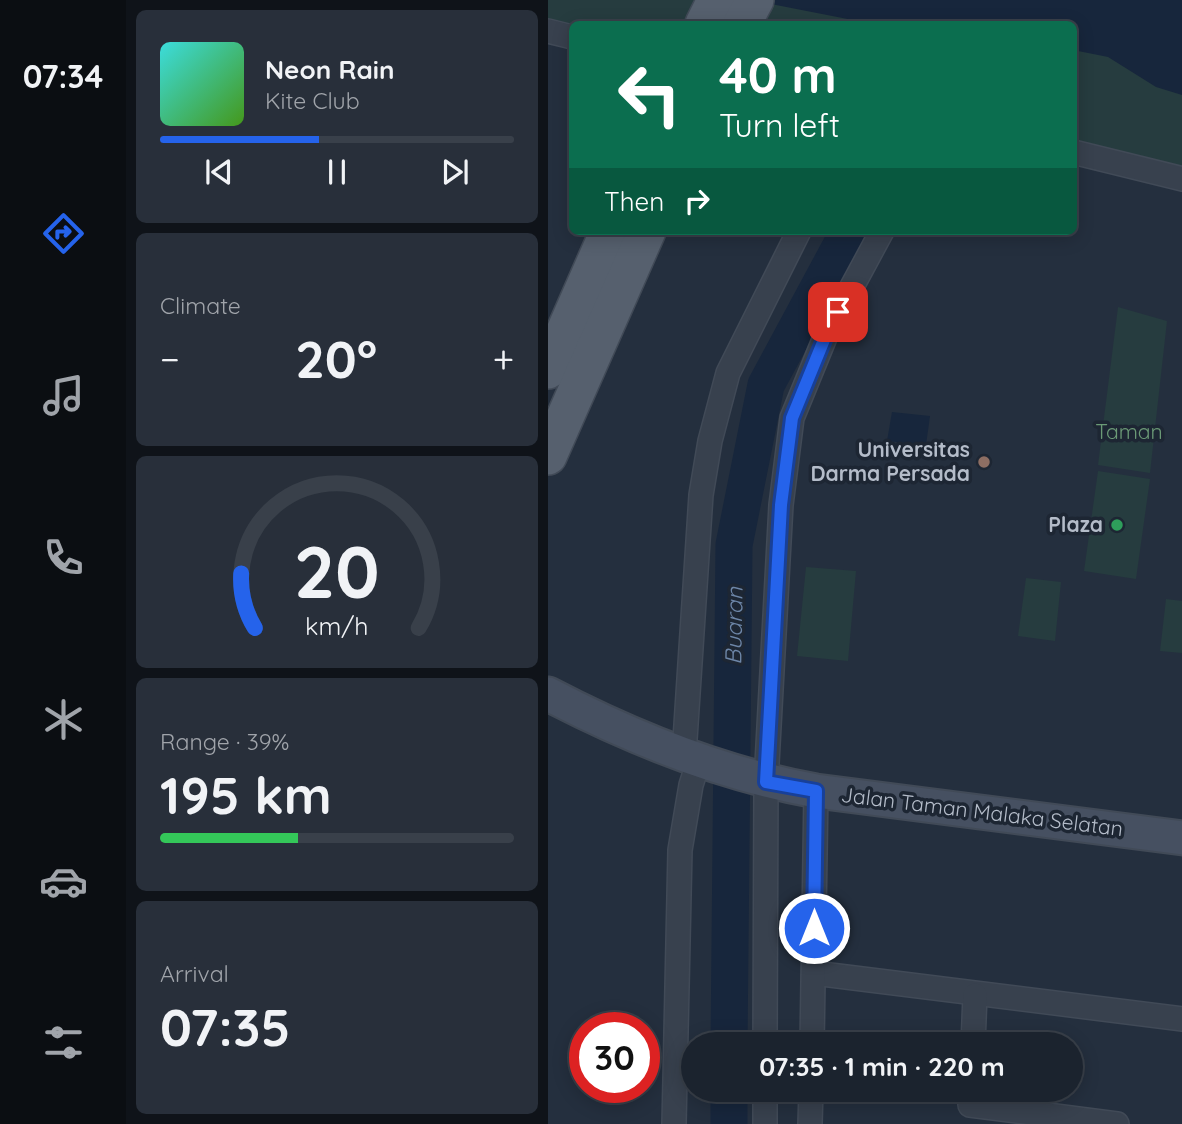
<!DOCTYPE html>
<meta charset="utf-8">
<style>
:root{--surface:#1b232e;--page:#282f3a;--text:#f1f3f6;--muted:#a0a4aa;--line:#39404a;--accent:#2563eb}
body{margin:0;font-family:Quicksand,sans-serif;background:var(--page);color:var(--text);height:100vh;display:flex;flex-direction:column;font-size:26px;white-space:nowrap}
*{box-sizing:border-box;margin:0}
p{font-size:23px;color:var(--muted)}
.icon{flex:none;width:38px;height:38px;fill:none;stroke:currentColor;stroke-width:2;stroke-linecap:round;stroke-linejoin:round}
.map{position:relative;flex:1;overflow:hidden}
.side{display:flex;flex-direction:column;gap:10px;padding:10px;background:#0f1319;width:422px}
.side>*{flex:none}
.hud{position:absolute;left:21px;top:21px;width:508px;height:214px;border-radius:10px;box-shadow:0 4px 18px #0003,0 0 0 2px var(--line);background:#0b6e4f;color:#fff;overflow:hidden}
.speed{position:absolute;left:21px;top:1012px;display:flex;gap:14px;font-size:35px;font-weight:700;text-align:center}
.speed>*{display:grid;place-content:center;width:91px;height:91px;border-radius:50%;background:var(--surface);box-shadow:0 4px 18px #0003,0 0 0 2px var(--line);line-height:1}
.speed .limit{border:10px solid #d22;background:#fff;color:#111}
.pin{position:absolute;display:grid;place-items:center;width:60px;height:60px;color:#fff;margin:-30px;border-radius:14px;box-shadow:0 4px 10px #0006}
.me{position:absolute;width:77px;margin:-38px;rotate:0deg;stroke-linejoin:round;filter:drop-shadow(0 0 5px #0008)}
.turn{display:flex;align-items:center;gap:24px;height:147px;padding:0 35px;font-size:32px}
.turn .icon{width:91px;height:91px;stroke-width:2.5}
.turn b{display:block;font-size:49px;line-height:60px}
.then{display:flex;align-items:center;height:66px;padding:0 35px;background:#0003;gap:14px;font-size:26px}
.big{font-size:52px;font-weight:700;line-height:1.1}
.side .card{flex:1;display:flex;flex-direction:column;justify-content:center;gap:10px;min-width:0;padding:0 24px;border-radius:10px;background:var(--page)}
.side .dial{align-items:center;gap:0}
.dial svg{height:182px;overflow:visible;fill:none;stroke:var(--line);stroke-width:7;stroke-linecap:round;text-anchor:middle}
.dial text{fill:var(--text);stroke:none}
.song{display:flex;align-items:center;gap:21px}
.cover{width:84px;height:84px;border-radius:10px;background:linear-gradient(135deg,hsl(180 70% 55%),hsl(100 70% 35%))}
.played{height:7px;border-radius:4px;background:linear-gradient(90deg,var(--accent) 45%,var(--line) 45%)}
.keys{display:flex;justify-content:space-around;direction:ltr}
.heat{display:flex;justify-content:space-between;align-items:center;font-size:38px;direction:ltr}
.charge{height:10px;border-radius:5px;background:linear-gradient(90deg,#34c759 39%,var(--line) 0)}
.trip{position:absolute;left:133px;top:1032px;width:402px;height:70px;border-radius:35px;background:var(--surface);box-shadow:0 4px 18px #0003,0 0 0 2px var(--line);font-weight:700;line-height:70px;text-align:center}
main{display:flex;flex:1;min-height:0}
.menu{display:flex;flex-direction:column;width:126px;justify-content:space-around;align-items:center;background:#0b0e12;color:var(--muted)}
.menu .icon{width:49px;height:49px}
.menu .selected{color:var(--accent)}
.menu b{font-size:32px;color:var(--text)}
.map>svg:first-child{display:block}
.green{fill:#263c3f}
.water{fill:#17263c}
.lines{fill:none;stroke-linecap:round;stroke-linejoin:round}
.river{stroke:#17263c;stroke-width:37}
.street-casing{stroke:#414a57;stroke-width:26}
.secondary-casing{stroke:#414a57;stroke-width:37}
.primary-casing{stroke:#414a57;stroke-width:40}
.street{stroke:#38414e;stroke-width:23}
.secondary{stroke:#465061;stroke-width:33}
.primary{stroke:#56606e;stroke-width:37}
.route-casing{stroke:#184099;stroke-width:18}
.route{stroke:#2563eb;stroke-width:12}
.education-dot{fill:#8d6e63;stroke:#1d2633;stroke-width:2.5}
.leisure-dot{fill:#2e9e5b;stroke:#1d2633;stroke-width:2.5}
.labels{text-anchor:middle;stroke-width:7;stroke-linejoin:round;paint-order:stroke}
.park-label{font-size:21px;fill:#6b9a76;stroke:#1d2633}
.poi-label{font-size:21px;font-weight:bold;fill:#b4bcc9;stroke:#1d2633;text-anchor:end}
.street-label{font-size:21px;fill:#b4bcc9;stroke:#1d2633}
.water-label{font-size:23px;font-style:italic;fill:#6d86a8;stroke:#1d2633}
</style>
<main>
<nav class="menu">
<b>07:34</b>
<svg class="icon selected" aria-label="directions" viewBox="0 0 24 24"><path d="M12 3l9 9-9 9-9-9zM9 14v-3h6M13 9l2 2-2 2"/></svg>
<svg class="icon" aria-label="music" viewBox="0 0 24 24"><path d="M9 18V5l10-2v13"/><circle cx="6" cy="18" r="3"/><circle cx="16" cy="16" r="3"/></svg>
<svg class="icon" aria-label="phone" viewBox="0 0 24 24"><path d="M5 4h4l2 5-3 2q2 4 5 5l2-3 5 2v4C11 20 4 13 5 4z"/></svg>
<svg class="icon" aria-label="climate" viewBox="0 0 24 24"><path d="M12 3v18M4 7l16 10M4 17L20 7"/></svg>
<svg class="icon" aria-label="car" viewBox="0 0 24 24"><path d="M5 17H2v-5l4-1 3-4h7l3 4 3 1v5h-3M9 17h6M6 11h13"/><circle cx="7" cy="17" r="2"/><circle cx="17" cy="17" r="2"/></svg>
<svg class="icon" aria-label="filters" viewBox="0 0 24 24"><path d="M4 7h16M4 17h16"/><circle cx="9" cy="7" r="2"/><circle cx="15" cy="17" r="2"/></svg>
</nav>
<section class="side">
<div class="card">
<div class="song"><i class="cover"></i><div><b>Neon Rain</b><p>Kite Club</p></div></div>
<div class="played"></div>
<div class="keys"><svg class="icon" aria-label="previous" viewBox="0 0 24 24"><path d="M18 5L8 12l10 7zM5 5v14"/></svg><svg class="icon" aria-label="pause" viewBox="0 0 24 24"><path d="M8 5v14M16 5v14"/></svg><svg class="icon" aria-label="next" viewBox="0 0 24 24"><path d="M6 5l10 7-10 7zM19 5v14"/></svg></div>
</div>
<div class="card"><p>Climate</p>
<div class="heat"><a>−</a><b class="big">20°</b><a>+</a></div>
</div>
<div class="card dial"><svg viewBox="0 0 100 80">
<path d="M14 69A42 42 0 1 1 86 69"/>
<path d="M14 69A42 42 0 0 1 8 45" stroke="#2563eb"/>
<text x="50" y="56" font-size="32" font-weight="700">20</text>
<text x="50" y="72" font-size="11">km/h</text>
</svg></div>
<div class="card"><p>Range · 39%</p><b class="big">195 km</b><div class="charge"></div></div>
<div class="card"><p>Arrival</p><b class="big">07:35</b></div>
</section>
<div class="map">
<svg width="635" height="1124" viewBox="0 0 635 1124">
<rect width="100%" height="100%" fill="#242f3e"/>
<g class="green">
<path d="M0,0H167L155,24H24V39L0,33Z"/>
<path d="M207,0H634V179L525,152V24H194Z"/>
<path d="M570,307L619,321L602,473L550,465Z"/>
<path d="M550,471L602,479L588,579L536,571Z"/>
<path d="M258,567L308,571L300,661L249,656Z"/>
<path d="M478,578L513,582L507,641L470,636Z"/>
<path d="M618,599L634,601V653L612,651Z"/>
</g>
<g class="water">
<path d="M202,0H634V95L608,87L560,57L525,50V24H325Z"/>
<path d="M344,412L382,416L378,445L339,441Z"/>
</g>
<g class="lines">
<g class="river">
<path d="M181,1045L186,545L218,385L301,231"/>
<path d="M181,1124V1090"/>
</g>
<defs>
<g id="street">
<path d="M0,31L24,37"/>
<path d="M525,152L635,179"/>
<path d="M136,755L153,495L162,441L180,373L251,231"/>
<path d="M266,973L635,1019"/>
<path d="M217,1045L218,782L233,505L244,418L278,335L334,231"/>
<path d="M264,1045L268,791"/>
<path d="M425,1045L427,995"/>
<path d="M422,1105L569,1124"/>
<path d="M126,1124L132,850L143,785L151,760"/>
<path d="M217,1124V1090"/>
<path d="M262,1124L263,1090"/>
</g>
<path id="secondary" d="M0,694C84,738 174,774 268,791L635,838"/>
<g id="primary">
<path d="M156,24L168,0"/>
<path d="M194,24L207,0"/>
<path d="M0,370L61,231"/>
<path d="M0,456L99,231"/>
</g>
</defs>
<use href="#street" class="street-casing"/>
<use href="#secondary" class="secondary-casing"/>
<use href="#primary" class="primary-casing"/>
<use href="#street" class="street"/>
<use href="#secondary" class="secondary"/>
<use href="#primary" class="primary"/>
</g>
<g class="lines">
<defs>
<path id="route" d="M266,928L268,791L218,782L233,505L244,418L278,335L290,312"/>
</defs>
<use href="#route" class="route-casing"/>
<use href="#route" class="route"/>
</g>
<circle class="education-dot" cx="436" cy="462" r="7"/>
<circle class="leisure-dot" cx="569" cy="525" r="7"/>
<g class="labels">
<g class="park-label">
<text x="581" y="439">Taman</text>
</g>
<g class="poi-label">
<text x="422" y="457">Universitas<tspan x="422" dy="24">Darma Persada</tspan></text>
<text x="555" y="532">Plaza</text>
</g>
<g class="street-label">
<text transform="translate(434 812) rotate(7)" y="7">Jalan Taman Malaka Selatan</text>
</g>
<g class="water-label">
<text transform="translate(186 626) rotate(-89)" y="8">Buaran</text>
</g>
</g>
</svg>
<div class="speed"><div class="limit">30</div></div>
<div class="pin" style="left:290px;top:312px;background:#d93025"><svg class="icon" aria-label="arrive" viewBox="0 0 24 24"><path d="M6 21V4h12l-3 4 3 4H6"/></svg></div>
<svg class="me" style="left:266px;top:928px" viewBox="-20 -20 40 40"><circle r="17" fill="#2563eb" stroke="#fff" stroke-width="3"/><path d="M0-11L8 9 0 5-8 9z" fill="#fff"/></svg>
<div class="trip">07:35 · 1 min · 220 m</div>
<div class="hud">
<div class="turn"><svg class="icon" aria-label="left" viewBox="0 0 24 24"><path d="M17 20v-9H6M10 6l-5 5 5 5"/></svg><div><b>40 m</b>Turn left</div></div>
<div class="then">Then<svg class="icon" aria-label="right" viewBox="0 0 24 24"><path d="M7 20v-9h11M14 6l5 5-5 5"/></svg></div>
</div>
</div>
</main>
